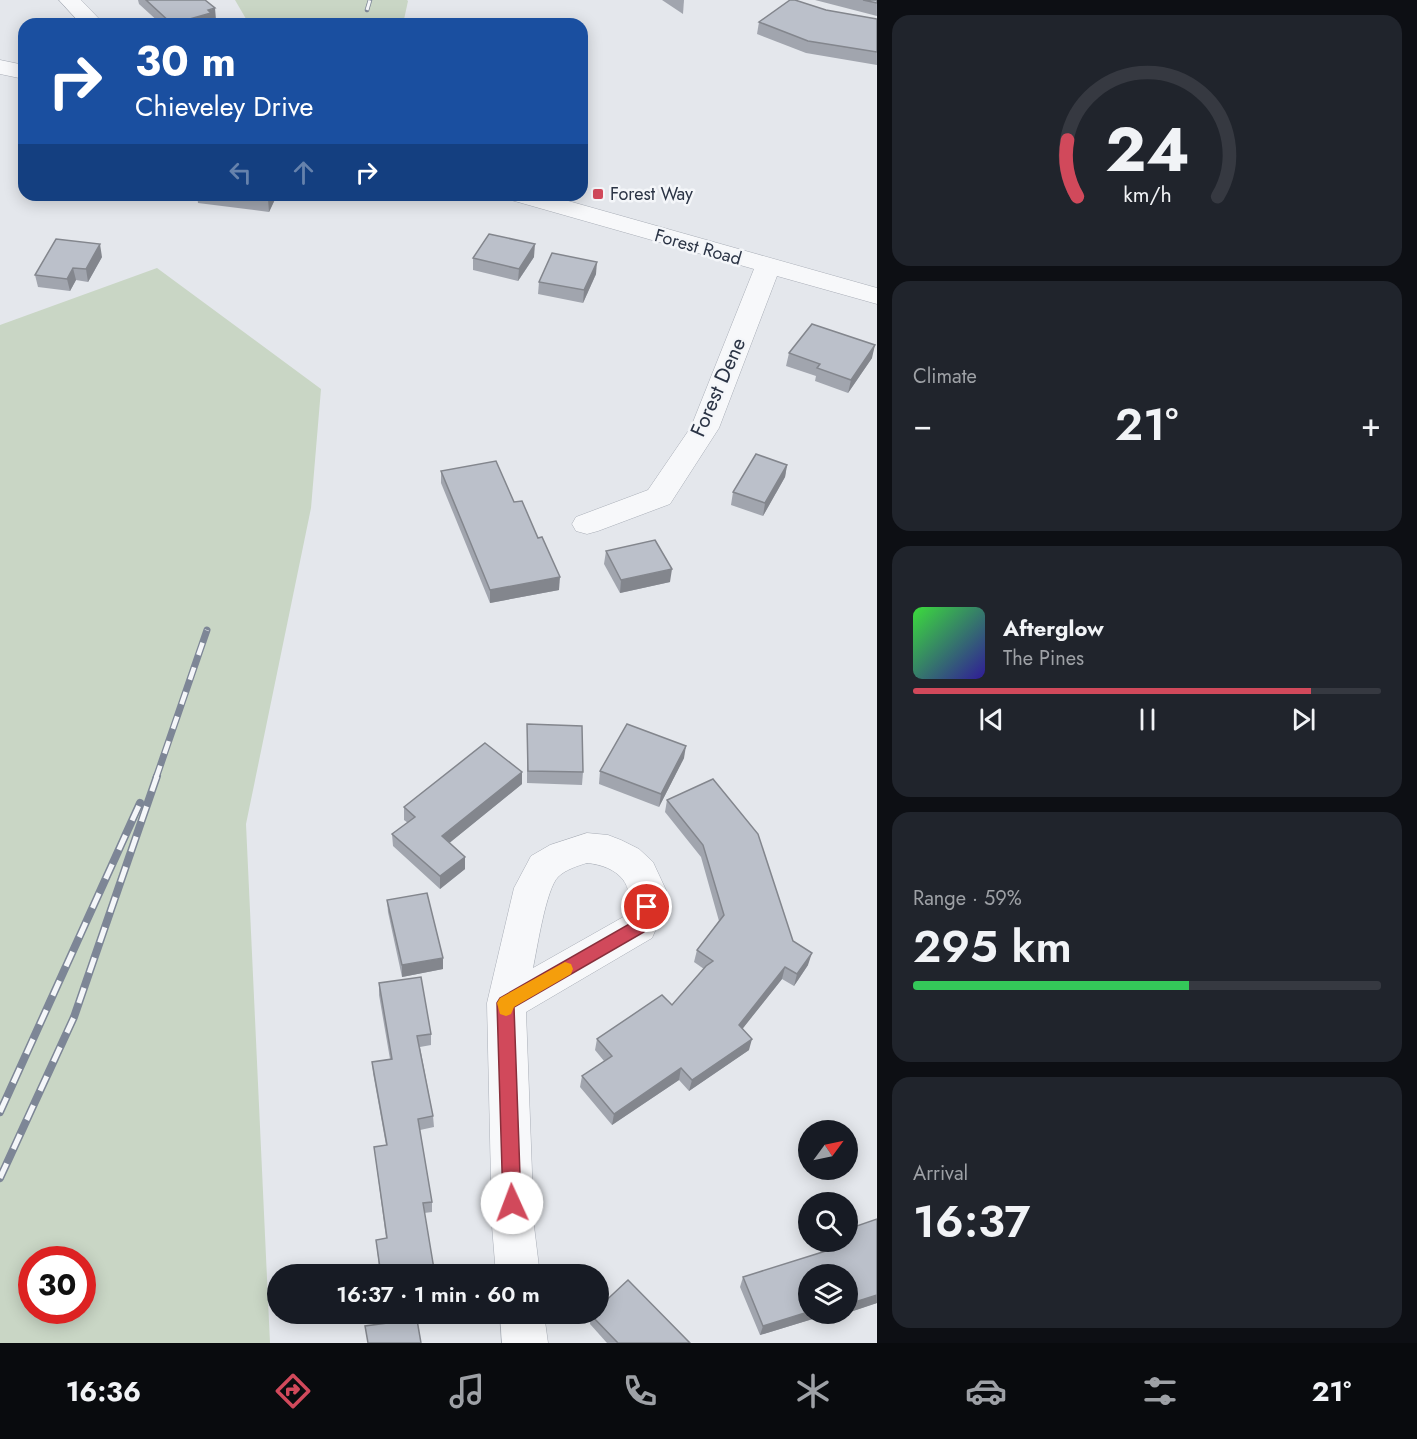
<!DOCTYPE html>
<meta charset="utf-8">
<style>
:root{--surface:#171b24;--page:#20242c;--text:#f1f3f6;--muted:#9ea1a6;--line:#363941;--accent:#d1495b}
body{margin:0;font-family:Jost,sans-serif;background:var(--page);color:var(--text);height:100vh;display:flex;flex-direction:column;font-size:22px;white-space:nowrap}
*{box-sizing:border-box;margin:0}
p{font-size:20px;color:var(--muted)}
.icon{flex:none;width:33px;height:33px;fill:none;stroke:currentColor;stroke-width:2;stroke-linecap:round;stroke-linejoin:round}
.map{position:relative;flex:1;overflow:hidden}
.panel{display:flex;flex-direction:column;gap:15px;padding:15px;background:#0d0f14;width:540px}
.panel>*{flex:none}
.top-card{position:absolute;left:18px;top:18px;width:570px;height:183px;border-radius:18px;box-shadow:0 3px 15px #0003;background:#1a4fa0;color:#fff;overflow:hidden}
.needle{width:39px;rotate:57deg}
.controls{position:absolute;left:798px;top:1120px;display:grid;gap:12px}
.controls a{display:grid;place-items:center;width:60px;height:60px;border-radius:50%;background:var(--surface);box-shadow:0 3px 15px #0003;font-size:30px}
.speed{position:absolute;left:18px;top:1246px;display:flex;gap:12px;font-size:30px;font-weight:700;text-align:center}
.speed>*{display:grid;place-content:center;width:78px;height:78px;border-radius:50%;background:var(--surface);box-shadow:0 3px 15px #0003;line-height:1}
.speed .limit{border:9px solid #d22;background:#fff;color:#111}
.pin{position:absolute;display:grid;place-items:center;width:51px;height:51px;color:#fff;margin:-26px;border:3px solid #fff;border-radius:50%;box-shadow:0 2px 6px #0007}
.me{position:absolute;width:66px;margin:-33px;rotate:358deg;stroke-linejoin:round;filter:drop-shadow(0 0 4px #0008)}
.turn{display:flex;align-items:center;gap:21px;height:126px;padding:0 18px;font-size:27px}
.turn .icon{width:78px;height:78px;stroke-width:2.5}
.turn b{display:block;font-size:42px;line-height:51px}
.lanes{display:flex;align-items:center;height:57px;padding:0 18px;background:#0003;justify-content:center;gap:30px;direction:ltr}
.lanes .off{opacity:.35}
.big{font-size:45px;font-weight:600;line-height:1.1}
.panel .tile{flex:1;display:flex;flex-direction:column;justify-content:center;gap:9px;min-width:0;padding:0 21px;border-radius:18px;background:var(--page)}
.panel .dial{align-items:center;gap:0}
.dial svg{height:156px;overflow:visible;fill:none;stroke:var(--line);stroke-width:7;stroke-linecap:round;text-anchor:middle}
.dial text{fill:var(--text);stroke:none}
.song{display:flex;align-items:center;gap:18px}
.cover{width:72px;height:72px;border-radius:9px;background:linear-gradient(135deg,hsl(120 70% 55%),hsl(250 70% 35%))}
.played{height:6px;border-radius:3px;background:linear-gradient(90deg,var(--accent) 85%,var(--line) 85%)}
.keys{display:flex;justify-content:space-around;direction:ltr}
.heat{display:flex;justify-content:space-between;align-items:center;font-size:33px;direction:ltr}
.charge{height:9px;border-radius:4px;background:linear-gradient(90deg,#34c759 59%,var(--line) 0)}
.trip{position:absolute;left:267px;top:1264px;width:342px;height:60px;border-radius:30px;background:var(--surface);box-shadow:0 3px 15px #0003;font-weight:600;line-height:60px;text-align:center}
.menu{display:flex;height:96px;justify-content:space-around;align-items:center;background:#090b0e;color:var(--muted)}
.menu .icon{width:42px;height:42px}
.menu .on{color:var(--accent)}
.menu b{font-size:27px;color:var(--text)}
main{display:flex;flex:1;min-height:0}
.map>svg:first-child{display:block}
.green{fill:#c9d6c5;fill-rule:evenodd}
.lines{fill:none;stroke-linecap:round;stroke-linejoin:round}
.minor-casing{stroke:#a9aeb7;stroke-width:1}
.minor{fill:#f7f8fa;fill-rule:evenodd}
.rail-far2-casing{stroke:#7d8696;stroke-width:4.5}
.rail-far1-casing{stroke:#7d8696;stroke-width:7}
.rail-casing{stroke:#7d8696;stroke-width:8}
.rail-far2{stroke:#f4f6f9;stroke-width:3;stroke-dasharray:10;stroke-linecap:butt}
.rail-far1{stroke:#f4f6f9;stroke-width:4.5;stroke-dasharray:13;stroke-linecap:butt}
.rail{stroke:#f4f6f9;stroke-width:5;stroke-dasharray:16;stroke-linecap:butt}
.wall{fill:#a1a5ae}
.shaded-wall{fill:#83868d}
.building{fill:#bbc0ca;stroke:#83868d;stroke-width:1.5}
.route{fill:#d1495b;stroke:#882f3b;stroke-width:1.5}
.slow{fill:#f59e0b}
.poi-dot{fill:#d1495b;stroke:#f4f6f9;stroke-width:2}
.labels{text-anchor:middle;stroke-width:5;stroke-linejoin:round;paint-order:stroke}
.far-poi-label{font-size:18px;fill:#2b3445;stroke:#f4f6f9;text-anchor:start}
.far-street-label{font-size:18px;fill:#2b3445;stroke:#f4f6f9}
.street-label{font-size:21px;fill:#2b3445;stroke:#f4f6f9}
</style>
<main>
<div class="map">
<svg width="877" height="1343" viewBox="0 0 877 1343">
<rect width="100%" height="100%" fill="#e4e7ec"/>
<g class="green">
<path d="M235,0H407L408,1L403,24H249Z"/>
<path d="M157,268L321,389L311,508L246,824L270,1343H0V325ZM32,1260H82V1311H32Z"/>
</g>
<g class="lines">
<defs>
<g id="minor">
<path d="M59,0H81L104,24H81Z"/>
<path d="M0,60L24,65V79L0,74Z"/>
<path d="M508,195H547L877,288V304L777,276L719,428L670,504L598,531L587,534L576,531L572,524L576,517L648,490L691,427L754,269L511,200Z"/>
<path d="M587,833L608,835L621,840L639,849L653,862L666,890V907L652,938L526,1012L534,1226L540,1275H496L492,1226L487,1003L514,888L531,856L550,845ZM587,863C618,866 638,885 625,916L533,968C537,949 546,889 558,877C565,870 577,866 587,863Z"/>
<path d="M500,1314H544L548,1343H502Z"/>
</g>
</defs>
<use href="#minor" class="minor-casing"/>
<use href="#minor" class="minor"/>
<defs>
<path id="rail-far2" d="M367,10L370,0"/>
<path id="rail-far1" d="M156,778L207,630"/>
<g id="rail">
<path d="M0,1112L140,803"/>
<path d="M0,1178L74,1017L157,776"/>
</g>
</defs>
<use href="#rail-far2" class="rail-far2-casing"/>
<use href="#rail-far1" class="rail-far1-casing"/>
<use href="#rail" class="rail-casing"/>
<use href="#rail-far2" class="rail-far2"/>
<use href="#rail-far1" class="rail-far1"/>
<use href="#rail" class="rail"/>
</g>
<g class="wall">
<path d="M138,0H205L216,20L212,21V24H161L139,4Z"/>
<path d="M662,0H684L683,14Z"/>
<path d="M815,0H877V16Z"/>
<path d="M826,10L877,19V65L806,53L757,34L759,22Z"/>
<path d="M197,195H277L269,212L198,203Z"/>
<path d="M102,257L88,282L76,280L70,291L38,287L35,275Z"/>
<path d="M534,257L518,281L473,270V258Z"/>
<path d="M596,274L583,303L538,294L539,282Z"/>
<path d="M789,353L872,358L848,393L815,381L816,376L786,366Z"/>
<path d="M787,465L785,477L763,516L731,505L733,492Z"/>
<path d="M441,471L514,502L559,590L490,603L441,483Z"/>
<path d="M606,551L670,582L620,593L604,564Z"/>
<path d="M527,724L583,772L582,785L527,783Z"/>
<path d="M684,758L659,807L599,784L600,771Z"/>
<path d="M522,784L449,843L465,869L440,889L393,846L392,834L408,823L404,820V807Z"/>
<path d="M667,800L793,941L808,965L794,986L782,979L742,1029L749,1050L689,1091L679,1080L612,1125L580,1087L582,1076L604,1061L595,1050L597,1039L672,1005L704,969L694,962L697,950L719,921L701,857L665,812Z"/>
<path d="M387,900L443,969L402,977L388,912Z"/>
<path d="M379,983L431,1034V1045L420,1047L433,1116L434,1127L420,1130L432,1202V1212L424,1213L435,1275H380L376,1240L386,1238L374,1147L386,1145L373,1073L372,1062L390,1059L379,995Z"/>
<path d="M877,1219V1303L850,1312L848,1308V1275L808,1314H829L760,1335L740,1287L743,1277L821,1253L818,1247L820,1242H848Z"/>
<path d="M591,1315L690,1343H607L590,1324Z"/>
</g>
<g class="shaded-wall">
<path d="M215,8L216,20L212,21V24H172Z"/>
<path d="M270,195H277L269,212L268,199Z"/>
<path d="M100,244L102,257L88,282L86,269Z"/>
<path d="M535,244L534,257L518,281L519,269Z"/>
<path d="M597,262L596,274L583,303L584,290Z"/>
<path d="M73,268L76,280L70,291L67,279Z"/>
<path d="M875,345L872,358L848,393L851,380Z"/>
<path d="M787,465L785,477L763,516L765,503Z"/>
<path d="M672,569L670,582L620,593L621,580Z"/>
<path d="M560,577L559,590L490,603V590Z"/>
<path d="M686,746L684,758L659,807L661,794Z"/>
<path d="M522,772V784L442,849V836Z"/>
<path d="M465,857V869L440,889V876Z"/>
<path d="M812,953L808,965L794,986L797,974Z"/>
<path d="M443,958V969L402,977V965Z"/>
<path d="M785,967L782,979L736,1037L739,1025Z"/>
<path d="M752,1039L749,1050L689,1091L692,1080Z"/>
<path d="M681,1068L679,1080L612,1125L614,1114Z"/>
<path d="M877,1295V1303L850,1312L855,1302Z"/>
<path d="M853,1298L848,1308V1300Z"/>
<path d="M808,1312V1314H829L760,1335L763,1326Z"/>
</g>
<g class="building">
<path d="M146,0H205L215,8L208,10L211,13L172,24Z"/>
<path d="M790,0H795L826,10L877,19V52L808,41L759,22Z"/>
<path d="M863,0H877V3Z"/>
<path d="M233,195H270L268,199Z"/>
<path d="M489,234L535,244L519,269L473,258Z"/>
<path d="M56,239L100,244L86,269L73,268L67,279L35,275Z"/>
<path d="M552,253L597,262L584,290L539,282Z"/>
<path d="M812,324L875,345L851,380L817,368L820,364L789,353Z"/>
<path d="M756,454L787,465L765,503L733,492Z"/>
<path d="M496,461L514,502L522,501L538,538L542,537L560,577L490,590L441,471Z"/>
<path d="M655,540L672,569L621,580L606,551Z"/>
<path d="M527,724L582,726L583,772L528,771Z"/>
<path d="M627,724L686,746L661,794L600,771Z"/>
<path d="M485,743L522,772L442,836L465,857L440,876L392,834L415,817L404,807Z"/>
<path d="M713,779L758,834L793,941L812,953L797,974L785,967L739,1025L752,1039L692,1080L681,1068L614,1114L582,1076L612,1056L597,1039L662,995L672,1005L706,966L713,961L697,950L724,915L703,845L667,800Z"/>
<path d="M427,893L443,958L402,965L387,900Z"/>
<path d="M421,977L431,1034L417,1036L433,1116L418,1119L432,1202L423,1203L435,1275H381L376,1240L387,1238L374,1147L387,1145L372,1062L392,1059L379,983Z"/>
<path d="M877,1219V1295L855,1302L853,1298L848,1300V1275H808V1312L763,1326L743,1277L829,1250L825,1242H848V1229Z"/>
<path d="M628,1280L690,1343H618L591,1315L598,1314V1308Z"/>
<path d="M386,1314H416L421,1343H368L365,1326L387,1323Z"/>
</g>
<path class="route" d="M647,901L652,903L655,907L644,932L514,1007L521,1203L518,1209L512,1212L506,1209L503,1203L497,1003L500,998L633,922L642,903Z"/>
<path class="slow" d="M565,962L571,964L573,969L571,974L514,1007L511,1014L506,1016L500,1014L497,1003L500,998Z"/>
<rect class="poi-dot" x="592" y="188" width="12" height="12" rx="3"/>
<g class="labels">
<g class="far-poi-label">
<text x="610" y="200">Forest Way</text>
</g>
<g class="far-street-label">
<text transform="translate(698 247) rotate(16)" y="6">Forest Road</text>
</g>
<g class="street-label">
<text transform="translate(718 387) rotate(-66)" y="7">Forest Dene</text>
</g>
</g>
</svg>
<div class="controls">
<a><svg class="needle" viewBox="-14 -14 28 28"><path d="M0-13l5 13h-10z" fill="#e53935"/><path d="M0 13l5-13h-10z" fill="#9ea1a6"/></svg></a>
<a><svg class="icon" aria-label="search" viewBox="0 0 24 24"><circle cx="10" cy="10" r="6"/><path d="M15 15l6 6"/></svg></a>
<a><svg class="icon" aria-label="layers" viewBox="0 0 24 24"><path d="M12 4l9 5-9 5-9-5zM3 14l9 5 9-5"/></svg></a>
</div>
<div class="speed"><div class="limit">30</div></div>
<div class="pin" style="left:647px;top:907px;background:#d93025"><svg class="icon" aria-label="arrive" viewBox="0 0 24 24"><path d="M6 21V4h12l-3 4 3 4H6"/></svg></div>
<svg class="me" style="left:512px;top:1203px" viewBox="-20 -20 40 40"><circle r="19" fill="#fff"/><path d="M0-13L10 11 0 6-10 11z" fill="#d1495b"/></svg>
<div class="trip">16:37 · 1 min · 60 m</div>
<div class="top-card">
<div class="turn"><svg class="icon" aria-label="right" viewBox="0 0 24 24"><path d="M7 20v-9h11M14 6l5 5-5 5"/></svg><div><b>30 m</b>Chieveley Drive</div></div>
<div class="lanes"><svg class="icon off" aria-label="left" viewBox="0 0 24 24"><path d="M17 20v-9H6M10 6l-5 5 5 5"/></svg><svg class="icon off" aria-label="ahead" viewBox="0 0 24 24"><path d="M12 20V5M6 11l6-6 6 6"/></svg><svg class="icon" aria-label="right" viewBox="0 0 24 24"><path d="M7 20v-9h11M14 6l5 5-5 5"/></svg></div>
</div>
</div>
<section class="panel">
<div class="tile dial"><svg viewBox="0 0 100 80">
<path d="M14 69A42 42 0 1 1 86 69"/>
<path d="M14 69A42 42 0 0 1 9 40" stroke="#d1495b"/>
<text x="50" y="56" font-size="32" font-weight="700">24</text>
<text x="50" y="72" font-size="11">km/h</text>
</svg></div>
<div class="tile"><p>Climate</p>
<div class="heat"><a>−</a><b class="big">21°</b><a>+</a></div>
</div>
<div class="tile">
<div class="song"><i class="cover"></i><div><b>Afterglow</b><p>The Pines</p></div></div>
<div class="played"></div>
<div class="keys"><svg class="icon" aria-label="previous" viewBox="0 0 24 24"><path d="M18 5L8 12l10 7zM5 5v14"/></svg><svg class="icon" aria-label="pause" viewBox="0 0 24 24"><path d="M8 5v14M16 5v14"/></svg><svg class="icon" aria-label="next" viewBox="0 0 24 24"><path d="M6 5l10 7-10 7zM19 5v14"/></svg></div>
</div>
<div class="tile"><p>Range · 59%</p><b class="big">295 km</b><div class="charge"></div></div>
<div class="tile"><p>Arrival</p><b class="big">16:37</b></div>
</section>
</main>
<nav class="menu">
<b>16:36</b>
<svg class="icon on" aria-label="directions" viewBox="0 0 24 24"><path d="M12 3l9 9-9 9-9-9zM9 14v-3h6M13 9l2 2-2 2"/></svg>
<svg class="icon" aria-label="music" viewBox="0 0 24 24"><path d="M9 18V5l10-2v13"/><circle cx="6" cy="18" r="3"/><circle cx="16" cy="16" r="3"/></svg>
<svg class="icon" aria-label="phone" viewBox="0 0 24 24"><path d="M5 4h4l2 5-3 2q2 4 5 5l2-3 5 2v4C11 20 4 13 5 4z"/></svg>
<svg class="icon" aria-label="climate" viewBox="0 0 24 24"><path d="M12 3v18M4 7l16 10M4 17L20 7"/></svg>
<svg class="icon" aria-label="car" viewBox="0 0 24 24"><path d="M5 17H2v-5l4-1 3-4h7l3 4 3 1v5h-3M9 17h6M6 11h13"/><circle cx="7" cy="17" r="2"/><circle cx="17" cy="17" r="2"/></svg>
<svg class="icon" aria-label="filters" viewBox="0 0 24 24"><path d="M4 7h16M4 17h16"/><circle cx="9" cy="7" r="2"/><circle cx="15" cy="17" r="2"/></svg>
<b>21°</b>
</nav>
